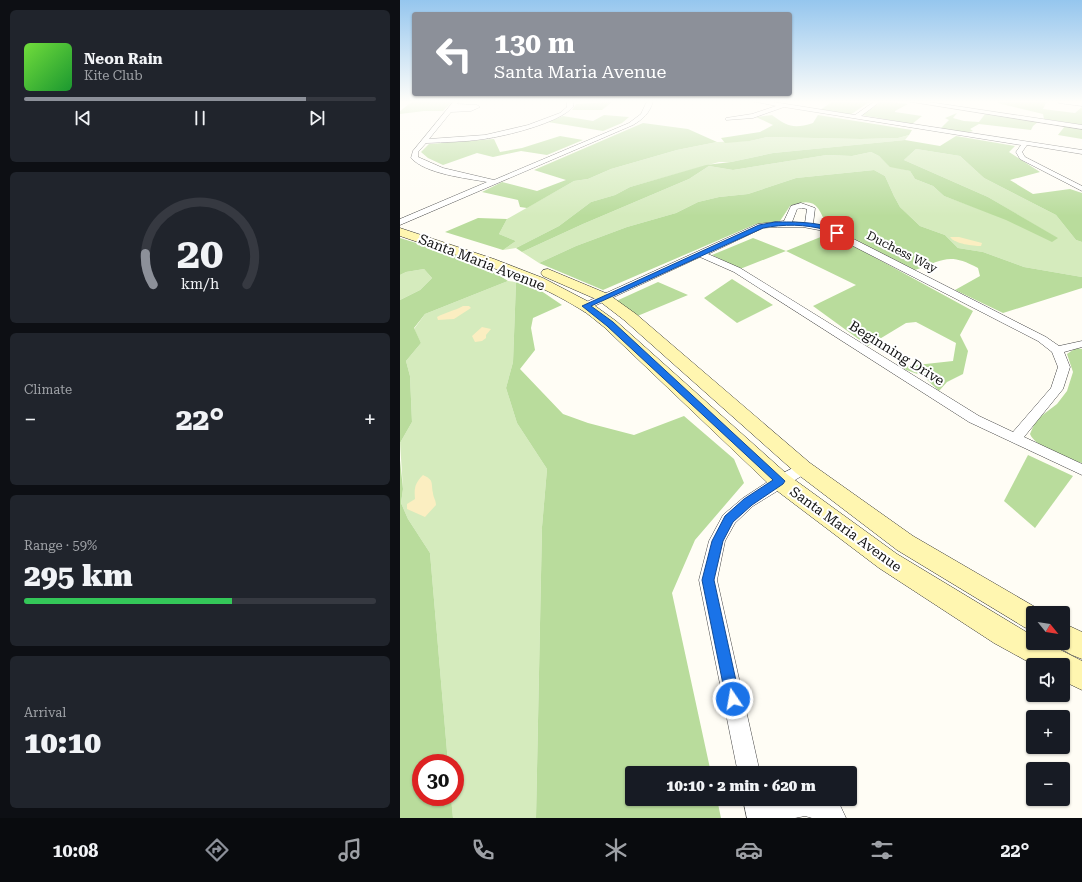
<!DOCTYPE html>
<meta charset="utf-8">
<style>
:root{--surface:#171b24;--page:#20242c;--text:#f1f3f6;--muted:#9ea1a6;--line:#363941;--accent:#8c9099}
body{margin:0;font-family:"Roboto Serif",serif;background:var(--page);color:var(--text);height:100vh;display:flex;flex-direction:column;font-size:15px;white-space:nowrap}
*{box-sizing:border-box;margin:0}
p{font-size:13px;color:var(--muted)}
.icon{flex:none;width:22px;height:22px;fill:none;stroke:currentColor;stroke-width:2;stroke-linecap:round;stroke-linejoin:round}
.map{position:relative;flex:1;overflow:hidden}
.side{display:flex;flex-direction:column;gap:10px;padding:10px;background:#0d0f14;width:400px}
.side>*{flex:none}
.banner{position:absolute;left:12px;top:12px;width:380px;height:84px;border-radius:4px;box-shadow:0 1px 3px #0004;background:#8c9099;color:#fff;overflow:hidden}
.needle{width:26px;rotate:120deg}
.controls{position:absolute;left:626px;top:606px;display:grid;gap:8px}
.controls a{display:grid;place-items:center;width:44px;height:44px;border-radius:4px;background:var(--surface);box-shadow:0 1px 3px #0004;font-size:20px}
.speed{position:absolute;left:12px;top:754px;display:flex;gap:8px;font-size:20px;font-weight:700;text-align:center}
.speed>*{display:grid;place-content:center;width:52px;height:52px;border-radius:50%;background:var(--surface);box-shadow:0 1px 3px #0004;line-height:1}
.speed .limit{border:6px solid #d22;background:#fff;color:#111}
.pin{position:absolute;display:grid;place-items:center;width:34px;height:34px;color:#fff;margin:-17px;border-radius:8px;box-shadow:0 2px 6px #0006}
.me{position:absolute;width:44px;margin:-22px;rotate:348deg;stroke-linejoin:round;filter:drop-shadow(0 0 3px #0008)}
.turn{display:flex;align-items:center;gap:14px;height:84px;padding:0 16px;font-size:18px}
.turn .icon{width:52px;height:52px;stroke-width:2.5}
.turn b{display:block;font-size:28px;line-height:34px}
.big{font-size:30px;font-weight:800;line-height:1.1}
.side .card{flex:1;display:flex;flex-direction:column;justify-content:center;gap:6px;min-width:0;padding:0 14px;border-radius:6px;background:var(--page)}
.side .dial{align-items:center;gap:0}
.dial svg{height:104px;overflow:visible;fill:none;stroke:var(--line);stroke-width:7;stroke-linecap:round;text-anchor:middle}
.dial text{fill:var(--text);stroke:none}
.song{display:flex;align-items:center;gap:12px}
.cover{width:48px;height:48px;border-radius:6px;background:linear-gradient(135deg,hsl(100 70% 55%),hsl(130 70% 35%))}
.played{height:4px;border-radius:2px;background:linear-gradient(90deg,var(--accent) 80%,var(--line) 80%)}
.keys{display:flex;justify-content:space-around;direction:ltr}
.heat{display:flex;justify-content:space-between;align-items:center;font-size:22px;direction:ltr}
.charge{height:6px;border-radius:3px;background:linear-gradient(90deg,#34c759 59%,var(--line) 0)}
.trip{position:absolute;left:225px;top:766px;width:232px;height:40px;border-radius:4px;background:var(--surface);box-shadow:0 1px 3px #0004;font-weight:800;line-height:40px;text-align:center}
.tabs{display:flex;height:64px;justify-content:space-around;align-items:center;background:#090b0e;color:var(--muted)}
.tabs .icon{width:28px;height:28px}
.tabs .selected{color:var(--accent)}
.tabs b{font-size:18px;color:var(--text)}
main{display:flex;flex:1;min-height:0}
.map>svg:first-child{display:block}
.green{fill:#d5ebbd}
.forest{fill:#b9dc9c}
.sand{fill:#fbeec1}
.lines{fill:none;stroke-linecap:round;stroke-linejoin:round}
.street-casing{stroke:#444;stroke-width:1}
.secondary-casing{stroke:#333;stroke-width:1}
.street{fill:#fff;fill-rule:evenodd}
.secondary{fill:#fff6b0;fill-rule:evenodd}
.route{fill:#1a73e8;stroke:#114b97}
.labels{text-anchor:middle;stroke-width:4;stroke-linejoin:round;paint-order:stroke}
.far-street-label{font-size:12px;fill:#111;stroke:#fff}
.street-label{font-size:14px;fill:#111;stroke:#fff}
</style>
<main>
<section class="side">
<div class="card">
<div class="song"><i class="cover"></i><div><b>Neon Rain</b><p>Kite Club</p></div></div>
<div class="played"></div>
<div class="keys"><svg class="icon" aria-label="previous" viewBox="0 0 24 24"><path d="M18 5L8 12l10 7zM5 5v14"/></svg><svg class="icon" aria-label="pause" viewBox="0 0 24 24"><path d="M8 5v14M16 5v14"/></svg><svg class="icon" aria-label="next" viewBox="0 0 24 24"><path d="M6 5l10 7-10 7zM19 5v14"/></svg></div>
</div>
<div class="card dial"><svg viewBox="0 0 100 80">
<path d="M14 69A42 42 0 1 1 86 69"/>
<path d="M14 69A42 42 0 0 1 8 45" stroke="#8c9099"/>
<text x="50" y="56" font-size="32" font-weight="700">20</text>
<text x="50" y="72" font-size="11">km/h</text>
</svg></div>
<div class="card"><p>Climate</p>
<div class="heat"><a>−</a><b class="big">22°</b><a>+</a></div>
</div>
<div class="card"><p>Range · 59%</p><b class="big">295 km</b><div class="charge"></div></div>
<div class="card"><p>Arrival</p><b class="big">10:10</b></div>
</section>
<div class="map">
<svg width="682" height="818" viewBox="0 0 682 818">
<rect width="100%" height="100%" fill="#fffdf5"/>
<g class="green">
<path d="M509,135L505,140L373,153L331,162H319L230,187L215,195L191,202L159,226L116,248L103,250L116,241L99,234L107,219L174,181L188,179L211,169L277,150L317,142L350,141L367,137L461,139L498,138Z"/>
<path d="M516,149L560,156L584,178L656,215L676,240L682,242V277L624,267L583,252L558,248L545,235L520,226L500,207L494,196L485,176L474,170L396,178L348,194L319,197L298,202L276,213L227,227L176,246L139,263L122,252L183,224L289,179L309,166L333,170L427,155L452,156L471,152L479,156L490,166L510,171L515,179L533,186L544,196L657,238L588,197L504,160Z"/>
<path d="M24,269L32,278L20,290L0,300V275L6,272Z"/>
<path d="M108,281L116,282L113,362L106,388L117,423L147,469L142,527L136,818H53L51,797H55V763H48L30,553L8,519L1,503L3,489L0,443L12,422L10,376L6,361L21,343L14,329L25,314Z"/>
</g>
<g class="forest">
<path d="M13,101H53L43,111H24L0,114V111Z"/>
<path d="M433,101H471L450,115L419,111Z"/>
<path d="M483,101L508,104L495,111V112L522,116L512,124L461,115Z"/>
<path d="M600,101H647L643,109L675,113L682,107L677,104L682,105V125L644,119L643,114L598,103Z"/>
<path d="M212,102L202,110H172L176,104Z"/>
<path d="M557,113L553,118L564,121L579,122L585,114L639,121L633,126L631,130L579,124L570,129L573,131L564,133L540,129L549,120L545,118Z"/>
<path d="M204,115L229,117L222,123L203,131L148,122L163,116L193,121Z"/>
<path d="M372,115C388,127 394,129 413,123L418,115L512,130L509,135L498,138L461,139L367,137L350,141L325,143L321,138L360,132L373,125L356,117Z"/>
<path d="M243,123L288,129L317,142L277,150L211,169L188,179L174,181L127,208L120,207L118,200L82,192L102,182L137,191L166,180L134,170Z"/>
<path d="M665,126L682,129V139L658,135Z"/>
<path d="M160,136L183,140L147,155L121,151L93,157L77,153L43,165L28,158L21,152L29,144L94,139L100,152L122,148Z"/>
<path d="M556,136L615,146L609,152L640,172L610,180L633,194L670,189L682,193V242L676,240L656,215L584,178L560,156L516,149L504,160L588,197L658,238L652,242L606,220L544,196L533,186L515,179L510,171L490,167L479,156L471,152L452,156L427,155L333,170L309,166L289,179L183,224L122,252L116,248L159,226L191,202L215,195L230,187L306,165L331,162L373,153L505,140L540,146Z"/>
<path d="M474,170L485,176L494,196L500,207L520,226L545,235L558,248L583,252L624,267L682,277V288L603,313L555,290L580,276L578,268C549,252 543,260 515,270L427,227C418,205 415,197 390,206L380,221L356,224L203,290L139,263L176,246L227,227L276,213L298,202L319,197L348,194L396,178Z"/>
<path d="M78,218L107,219L99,234L116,241L103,250L45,232Z"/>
<path d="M428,234L441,239L573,311L560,335L568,351L563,374L547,382L539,391L523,376L498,367L553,361L556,343L516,322L506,323L468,346L413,306L456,285L386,251L340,269L312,255L353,238L386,251Z"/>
<path d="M0,238L78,262L108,281L25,314L14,328L21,343L6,361L10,376L12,422L0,443V300L20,290L32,278L24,269L6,272L0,275Z"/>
<path d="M332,279L373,305L337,323L304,298Z"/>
<path d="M125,280L162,305L133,318L131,328L135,350L120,369L163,414L188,423L234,435L284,416L334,459L344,483L295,540L272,593L311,773H232V799H317L321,818H136L142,527L147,469L117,423L106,388L113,362L116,282Z"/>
<path d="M258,282L288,295L235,317L214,302Z"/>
<path d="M676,348L682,349V463C669,459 635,447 630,434L636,420L657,404L667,391L673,372L667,354Z"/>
<path d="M628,455L673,476L635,528L604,501Z"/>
<path d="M0,460L3,489L1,503L8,519L30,553L48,763H21V797H51L53,818H0Z"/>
</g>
<g class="sand">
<path d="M550,237H559L582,243L581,246C573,246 555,244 550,237Z"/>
<path d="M63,306H69L71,308L54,319L38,320L37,317C46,312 54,311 63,306Z"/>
<path d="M82,327L91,329L86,335V338L82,341L75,342L72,336Z"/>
<path d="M23,475C34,480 31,482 33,493C33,497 36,500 36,505L25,517L7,509V504L15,499C14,488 15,483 23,475Z"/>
</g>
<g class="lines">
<defs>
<g id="street">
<path d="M54,101H59L57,104L77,105L80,107L71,111L51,112L29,139L85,135L128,125L160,113L167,107V101H173V107C159,123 106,136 84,139C65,142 45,142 26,143L18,152V157L43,168L94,180L229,123L241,114L247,101H253C250,113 243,119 233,125L0,225V219L87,182C65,178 26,174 11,158L13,151Z"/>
<path d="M352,101H367L455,115L475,101H481L461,116L682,150V154L627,145L622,152L625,157L682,186V191L620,159L616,152L621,145L384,107L353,118L326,120V118L352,114L376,106Z"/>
<path d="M506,101H522L682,125V129Z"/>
<path d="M657,101L682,102V106L659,103Z"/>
<path d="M401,203L415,208L413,224L430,227L646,337L659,346L682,341V347L664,352L670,367L663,389L624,437L682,464V475L569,422L334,272L300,257L190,308H182L181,306L182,304L358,224L384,221L391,206ZM402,208L407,209L405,223L392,222L397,209ZM378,227H403L424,231L638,341L652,352L658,367L651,388L613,432L579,416L340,268L308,254L363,228Z"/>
<path d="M403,463L408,464L410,468L408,472L353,506L335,523L325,541L317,580L360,773H338L299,580L309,541L323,515L343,498L375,477Z"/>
<path d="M343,799H428L439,803L446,818H412L405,816L395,818H347Z"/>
</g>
<g id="secondary">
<path d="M0,228L94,259L143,278L191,303L216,321L388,475L497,554L633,636V643H647L682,661V690L663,681V665H634L594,643L479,568L372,487L204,327C196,321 189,314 180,309C125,275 61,257 0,236Z"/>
<path d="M148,269L208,294L236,314L410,463L513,536L642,611L643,613H633V631L624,627L497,550L396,473L224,320L198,300L143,276L141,273L143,270Z"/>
<path d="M663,623L682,632V659L672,655L653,644L663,643Z"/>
</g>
</defs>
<use href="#street" class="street-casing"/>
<use href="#secondary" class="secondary-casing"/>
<use href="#street" class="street"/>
<use href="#secondary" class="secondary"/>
</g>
<linearGradient id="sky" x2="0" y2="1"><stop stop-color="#95c6ee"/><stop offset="0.47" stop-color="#fffefa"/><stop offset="1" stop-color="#fffefa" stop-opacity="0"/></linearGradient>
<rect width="682" height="216" fill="url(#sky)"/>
<path class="route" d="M375,222C394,222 425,221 440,233L437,235C433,234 430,231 426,230C406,224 383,224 363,228L191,306L213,322L385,481L383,484L352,505L333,522L323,541L314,580L340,699L338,704L333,706L328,704L326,699L302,580L312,541L325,516L344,499L373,480L207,326L182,306L359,225Z"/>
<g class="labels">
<g class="far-street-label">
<text transform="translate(502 252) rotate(27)" y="4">Duchess Way</text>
</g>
<g class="street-label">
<text transform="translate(82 262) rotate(21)" y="5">Santa Maria Avenue</text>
<text transform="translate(497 353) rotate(32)" y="5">Beginning Drive</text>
<text transform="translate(446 529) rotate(36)" y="5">Santa Maria Avenue</text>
</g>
</g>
</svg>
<div class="controls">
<a><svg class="needle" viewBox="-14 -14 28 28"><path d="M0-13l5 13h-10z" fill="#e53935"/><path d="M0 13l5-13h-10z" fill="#9ea1a6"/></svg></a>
<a><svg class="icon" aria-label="sound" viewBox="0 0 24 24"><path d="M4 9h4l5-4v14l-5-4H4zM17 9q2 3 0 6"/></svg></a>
<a>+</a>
<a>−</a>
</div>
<div class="speed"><div class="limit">30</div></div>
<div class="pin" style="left:437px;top:233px;background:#d93025"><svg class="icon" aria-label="arrive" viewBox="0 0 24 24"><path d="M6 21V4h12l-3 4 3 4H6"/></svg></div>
<svg class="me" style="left:333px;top:699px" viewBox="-20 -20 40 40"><circle r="17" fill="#1a73e8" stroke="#fff" stroke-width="3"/><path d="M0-11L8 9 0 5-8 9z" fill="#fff"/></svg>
<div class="trip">10:10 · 2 min · 620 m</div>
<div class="banner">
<div class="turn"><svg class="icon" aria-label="left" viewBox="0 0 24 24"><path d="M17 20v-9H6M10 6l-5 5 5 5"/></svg><div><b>130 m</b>Santa Maria Avenue</div></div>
</div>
</div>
</main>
<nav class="tabs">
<b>10:08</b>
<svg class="icon selected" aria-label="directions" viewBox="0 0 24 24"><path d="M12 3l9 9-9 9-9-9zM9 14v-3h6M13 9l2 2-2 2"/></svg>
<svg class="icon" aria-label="music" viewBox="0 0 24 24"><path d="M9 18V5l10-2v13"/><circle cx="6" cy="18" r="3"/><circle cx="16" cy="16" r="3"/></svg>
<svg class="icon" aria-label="phone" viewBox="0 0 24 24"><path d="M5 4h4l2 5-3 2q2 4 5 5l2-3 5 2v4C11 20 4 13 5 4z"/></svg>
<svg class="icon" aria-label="climate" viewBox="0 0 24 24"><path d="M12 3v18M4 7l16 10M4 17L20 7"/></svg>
<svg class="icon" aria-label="car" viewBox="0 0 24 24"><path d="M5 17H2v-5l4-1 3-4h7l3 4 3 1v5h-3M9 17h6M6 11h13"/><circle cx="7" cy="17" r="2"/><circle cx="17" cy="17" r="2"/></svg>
<svg class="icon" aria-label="filters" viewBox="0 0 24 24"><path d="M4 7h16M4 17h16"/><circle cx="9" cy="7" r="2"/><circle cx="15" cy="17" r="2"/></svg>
<b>22°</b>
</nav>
